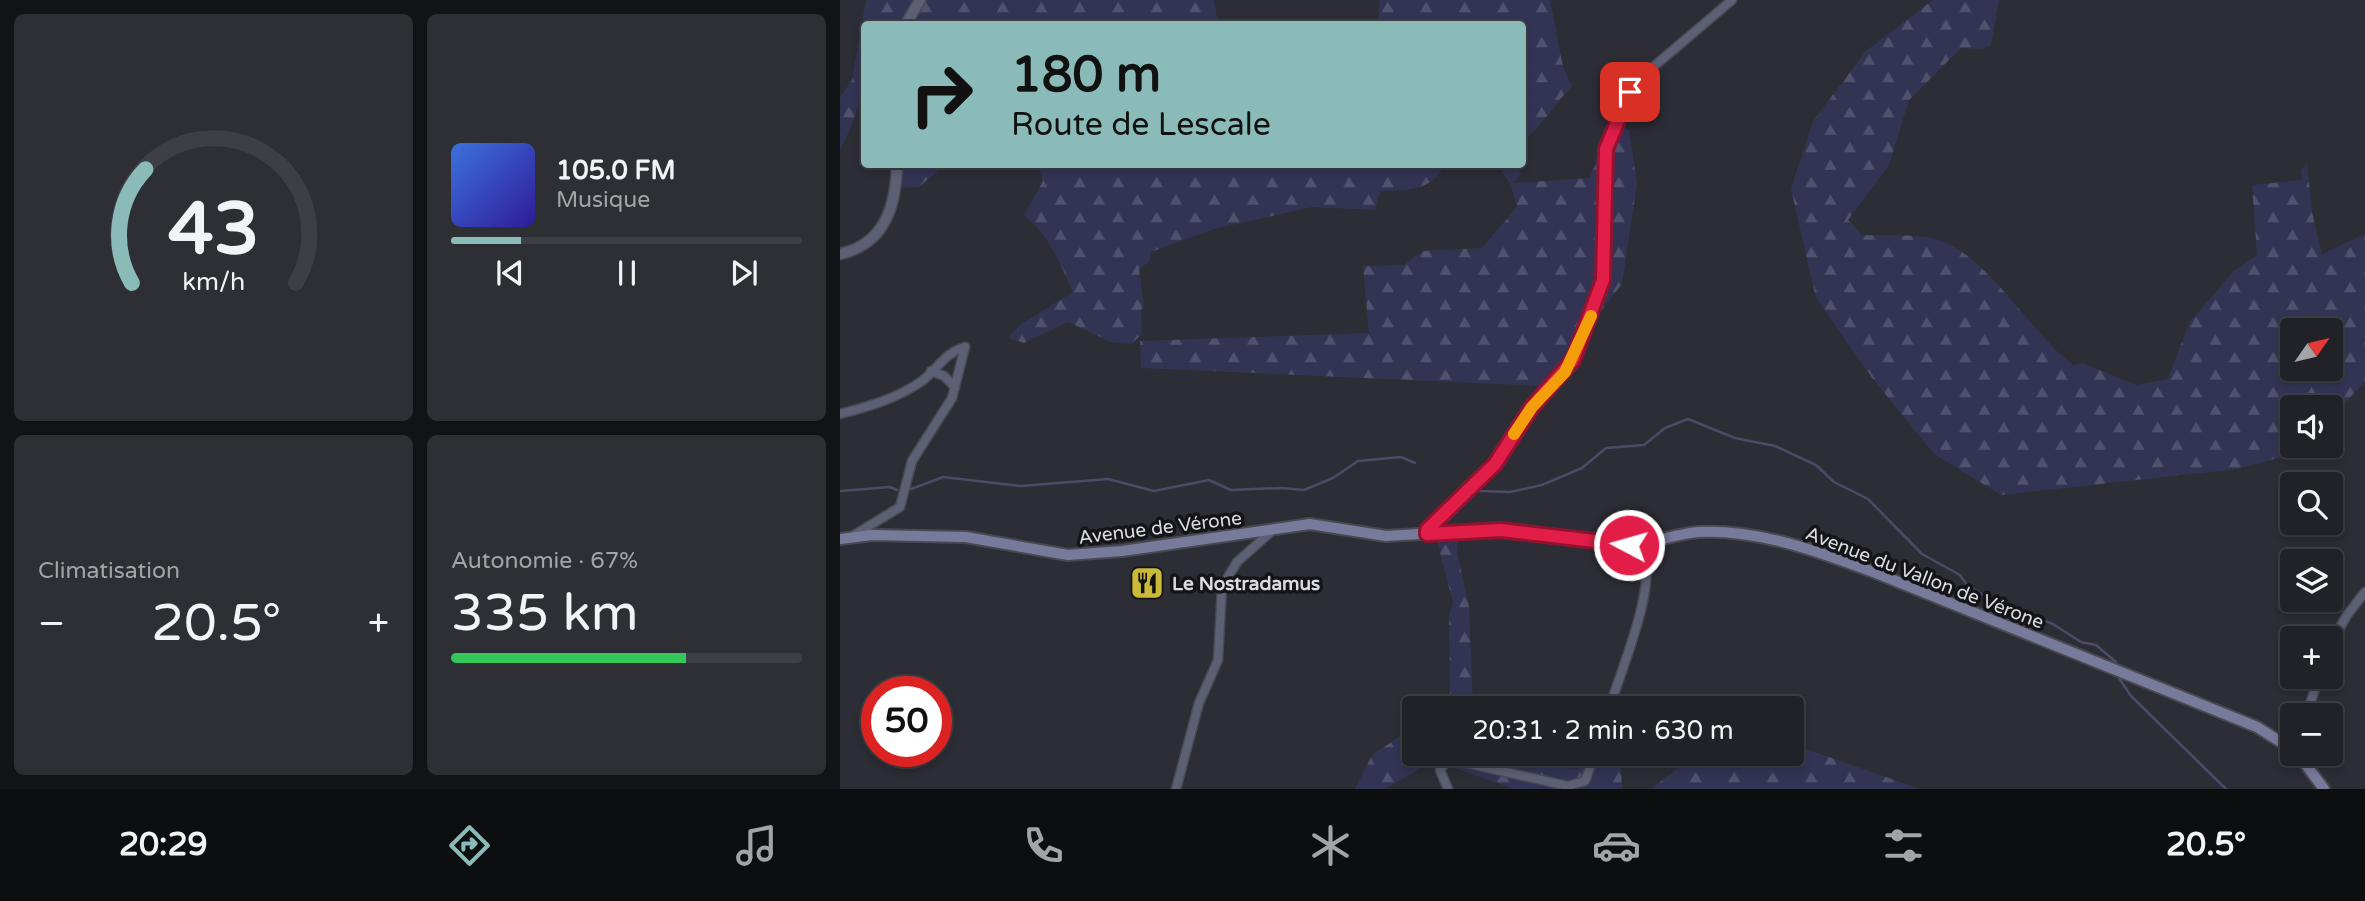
<!DOCTYPE html>
<html lang="fr">
<meta charset="utf-8">
<style>
:root{--surface:#212228;--page:#2d2f34;--text:#f1f3f6;--muted:#a2a4a8;--line:#3e3f45;--accent:#8bbbb9}
body{margin:0;font-family:"Varela Round",sans-serif;background:var(--page);color:var(--text);height:100vh;display:flex;flex-direction:column;font-size:26px;white-space:nowrap}
*{box-sizing:border-box;margin:0}
p{font-size:23px;color:var(--muted)}
.icon{flex:none;width:38px;height:38px;fill:none;stroke:currentColor;stroke-width:2;stroke-linecap:round;stroke-linejoin:round}
.map{position:relative;flex:1;overflow:hidden}
.sheet{display:flex;flex-direction:column;gap:14px;padding:14px;background:#121316;width:840px}
.sheet>*{flex:none}
.guide{position:absolute;left:21px;top:21px;width:665px;height:147px;border-radius:7px;box-shadow:0 4px 10px #0003,0 0 0 2px var(--line);background:#8bbbb9;color:#111;overflow:hidden}
.needle{width:46px;rotate:56deg}
.buttons{position:absolute;left:1440px;top:318px;display:grid;gap:14px}
.buttons a{display:grid;place-items:center;width:63px;height:63px;border-radius:7px;background:var(--surface);box-shadow:0 4px 10px #0003,0 0 0 2px var(--line);font-size:35px}
.speed{position:absolute;left:21px;top:676px;display:flex;gap:14px;font-size:35px;font-weight:700;text-align:center}
.speed>*{display:grid;place-content:center;width:91px;height:91px;border-radius:50%;background:var(--surface);box-shadow:0 4px 10px #0003,0 0 0 2px var(--line);line-height:1}
.speed .limit{border:10px solid #d22;background:#fff;color:#111}
.pin{position:absolute;display:grid;place-items:center;width:60px;height:60px;color:#fff;margin:-30px;border-radius:14px;box-shadow:0 4px 10px #0006}
.me{position:absolute;width:77px;margin:-38px;rotate:276deg;stroke-linejoin:round;filter:drop-shadow(0 0 5px #0008)}
.turn{display:flex;align-items:center;gap:24px;height:147px;padding:0 35px;font-size:32px}
.turn .icon{width:91px;height:91px;stroke-width:2.5}
.turn b{display:block;font-size:49px;line-height:60px}
.big{font-size:52px;font-weight:600;line-height:1.1}
.sheet .widget{flex:1;display:flex;flex-direction:column;justify-content:center;gap:10px;min-width:0;padding:0 24px;border-radius:10px;background:var(--page)}
.sheet .dial{align-items:center;gap:0}
.dial svg{height:182px;overflow:visible;fill:none;stroke:var(--line);stroke-width:7;stroke-linecap:round;text-anchor:middle}
.dial text{fill:var(--text);stroke:none}
.song{display:flex;align-items:center;gap:21px}
.cover{width:84px;height:84px;border-radius:10px;background:linear-gradient(135deg,hsl(220 70% 55%),hsl(250 70% 35%))}
.played{height:7px;border-radius:4px;background:linear-gradient(90deg,var(--accent) 20%,var(--line) 20%)}
.keys{display:flex;justify-content:space-around;direction:ltr}
.heat{display:flex;justify-content:space-between;align-items:center;font-size:38px;direction:ltr}
.charge{height:10px;border-radius:5px;background:linear-gradient(90deg,#34c759 67%,var(--line) 0)}
.sheet .tiles{flex:1;display:grid;gap:14px;grid-template-columns:repeat(2,1fr)}
.trip{position:absolute;left:562px;top:696px;width:402px;height:70px;border-radius:7px;background:var(--surface);box-shadow:0 4px 10px #0003,0 0 0 2px var(--line);font-weight:600;line-height:70px;text-align:center}
.dock{display:flex;height:112px;justify-content:space-around;align-items:center;background:#0d0e10;color:var(--muted)}
.dock .icon{width:49px;height:49px}
.dock .on{color:var(--accent)}
.dock b{font-size:32px;color:var(--text)}
main{display:flex;flex:1;min-height:0}
.map>svg:first-child{display:block}
.forest{fill:url(#forest-firs);fill-rule:evenodd}
.lines{fill:none;stroke-linecap:round;stroke-linejoin:round}
.stream{stroke:#4d4a67;stroke-width:2.5}
.minor-casing{stroke:#484951;stroke-width:11}
.tertiary-casing{stroke:#484951;stroke-width:13}
.secondary-casing{stroke:#484951;stroke-width:14}
.minor{stroke:#5d5f74;stroke-width:8}
.tertiary{stroke:#5d5f74;stroke-width:10}
.secondary{stroke:#787a9b;stroke-width:10}
.route-casing{stroke:#92132f;stroke-width:18}
.route{stroke:#e11d48;stroke-width:12}
.slow{stroke:#f59e0b;stroke-width:12}
.labels{text-anchor:middle;stroke-width:7;stroke-linejoin:round;paint-order:stroke}
.street-label{font-size:19px;fill:#dbdce2;stroke:#151519}
.poi-label{font-size:19px;font-weight:bold;fill:#dbdce2;stroke:#151519;text-anchor:start}
</style>
<main>
<section class="sheet">
<div class="tiles">
<div class="widget dial"><svg viewBox="0 0 100 80">
<path d="M14 69A42 42 0 1 1 86 69"/>
<path d="M14 69A42 42 0 0 1 20 19" stroke="#8bbbb9"/>
<text x="50" y="56" font-size="32" font-weight="700">43</text>
<text x="50" y="72" font-size="11">km/h</text>
</svg></div>
<div class="widget">
<div class="song"><i class="cover"></i><div><b>105.0 FM</b><p>Musique</p></div></div>
<div class="played"></div>
<div class="keys"><svg class="icon" aria-label="previous" viewBox="0 0 24 24"><path d="M18 5L8 12l10 7zM5 5v14"/></svg><svg class="icon" aria-label="pause" viewBox="0 0 24 24"><path d="M8 5v14M16 5v14"/></svg><svg class="icon" aria-label="next" viewBox="0 0 24 24"><path d="M6 5l10 7-10 7zM19 5v14"/></svg></div>
</div>
<div class="widget"><p>Climatisation</p>
<div class="heat"><a>−</a><b class="big">20.5°</b><a>+</a></div>
</div>
<div class="widget"><p>Autonomie · 67%</p><b class="big">335 km</b><div class="charge"></div></div>
</div>
</section>
<div class="map">
<svg width="1525" height="789" viewBox="0 0 1525 789">
<defs>
<pattern id="forest-firs" width="22" height="20" patternUnits="userSpaceOnUse" patternTransform="scale(1.75)"><rect width="22" height="20" fill="#333454"/><path d="M5 1l3.5 6h-7zM16 11l3.5 6h-7z" fill="#50516c"/></pattern>
</defs>
<rect width="100%" height="100%" fill="#2c2d35"/>
<g class="forest">
<path d="M26,0H374L378,24H24C24,77 25,103 0,150V97L12,80Z"/>
<path d="M540,0H710L723,67L732,86C716,102 698,131 683,141L682,24H538Z"/>
<path d="M1093,0H1159L1151,45L1142,49L1121,48L1069,100L1049,165L1008,220L1022,235C1044,236 1070,234 1092,238C1144,249 1189,332 1233,365L1243,363L1296,385L1328,379L1349,323L1394,271L1417,255L1412,185L1462,180L1461,171L1467,162L1472,212L1482,254L1525,234V382L1491,417V408H1452V446H1463L1457,453L1397,469L1161,495L1094,454L1033,379L976,298L951,189L973,121L1026,51ZM1452,331H1491V369H1452Z"/>
<path d="M783,128L789,130L797,183L782,284L703,386L301,368L300,341L529,333L523,266L564,265L583,251L642,248L677,207L671,185L657,165H675L681,174L673,183L750,178L761,146Z"/>
<path d="M61,165H104L79,187L60,188Z"/>
<path d="M198,165V164L604,165C593,192 565,190 540,191L535,210L472,207L374,229L311,252L309,262L299,269L304,306L301,310L302,334L291,344L271,342L228,322L184,343L168,338L180,325L233,292C219,262 210,236 184,215L203,181Z"/>
<path d="M618,537L617,552L629,607L633,709H607L610,702L609,615L613,603L597,541L593,538Z"/>
<path d="M571,729H574V754H623L639,760L686,766L698,762L737,769L748,754L774,755L781,769L782,789H674L601,763L582,767L545,789H515L532,755Z"/>
<path d="M952,744L1080,789H811L856,754H952Z"/>
</g>
<g class="lines">
<g class="stream">
<path d="M71,489L103,477L181,486L268,479L314,491L369,480L391,490L441,488L464,490L493,478L518,461L561,457L575,463"/>
<path d="M0,491L50,487L57,490"/>
<path d="M640,491L670,492L702,485L742,468L766,448L804,445L825,428L848,419L895,438L935,446L976,465L994,482L1028,499L1082,554L1120,575L1127,585L1153,601L1213,624L1241,642L1256,645L1276,662"/>
<path d="M1279,678L1291,696L1386,789"/>
</g>
<defs>
<g id="minor">
<path d="M91,371L104,376L115,387"/>
<path d="M0,414C30,406 56,399 82,381C98,369 104,353 125,347"/>
<path d="M587,534L590,527L655,464L692,407L733,360L763,280L766,149L790,92L812,68L892,0"/>
<path d="M11,537L60,507L72,461L112,398L125,347"/>
<path d="M1491,644L1507,615L1525,592"/>
<path d="M769,709C783,664 817,588 804,545"/>
<path d="M1466,716L1479,677"/>
<path d="M336,789L359,703L378,660L382,587L397,562L433,530"/>
<path d="M608,789L600,770L608,759L728,786L745,781L755,754"/>
</g>
<g id="tertiary">
<path d="M66,24L80,0"/>
<path d="M0,254C45,244 56,206 57,164"/>
</g>
<g id="secondary">
<path d="M0,539L32,535L126,537L228,555L282,551L470,524L546,536L661,529L789,545C813,544 834,534 858,532C919,529 980,552 1036,573L1417,727L1452,749"/>
<path d="M1458,754L1484,789"/>
</g>
</defs>
<use href="#minor" class="minor-casing"/>
<use href="#tertiary" class="tertiary-casing"/>
<use href="#secondary" class="secondary-casing"/>
<use href="#minor" class="minor"/>
<use href="#tertiary" class="tertiary"/>
<use href="#secondary" class="secondary"/>
</g>
<g class="lines">
<defs>
<path id="route" d="M789,545L661,530L587,534V530L655,464L692,407L733,360L763,280L766,149L790,92"/>
</defs>
<use href="#route" class="route-casing"/>
<use href="#route" class="route"/>
<path class="slow" d="M674,434L692,407L725,372L751,316"/>
</g>
<defs>
<symbol id="restaurant-square" viewBox="-11 -11 22 22"><rect x="-9" y="-9" width="18" height="18" rx="4" fill="#cbba39" stroke="#151519"/><path d="M-5-6h1v4h1v-4h1v4h1v-4h1v5L-1.5 .5V6h-2V.5L-5-1ZM5-6V6H3V1.5H1.5Q1.5-4 5-6Z" fill="#111"/></symbol>
</defs>
<g fill-rule="evenodd">
<use href="#restaurant-square" x="288" y="564" width="38" height="38"/>
</g>
<g class="labels">
<g class="street-label">
<text transform="translate(320 527) rotate(-7)" y="7">Avenue de Vérone</text>
<text transform="translate(1085 577) rotate(21)" y="7">Avenue du Vallon de Vérone</text>
</g>
<g class="poi-label">
<text x="332" y="590">Le Nostradamus</text>
</g>
</g>
</svg>
<div class="buttons">
<a><svg class="needle" viewBox="-14 -14 28 28"><path d="M0-13l5 13h-10z" fill="#e53935"/><path d="M0 13l5-13h-10z" fill="#a2a4a8"/></svg></a>
<a><svg class="icon" aria-label="sound" viewBox="0 0 24 24"><path d="M4 9h4l5-4v14l-5-4H4zM17 9q2 3 0 6"/></svg></a>
<a><svg class="icon" aria-label="search" viewBox="0 0 24 24"><circle cx="10" cy="10" r="6"/><path d="M15 15l6 6"/></svg></a>
<a><svg class="icon" aria-label="layers" viewBox="0 0 24 24"><path d="M12 4l9 5-9 5-9-5zM3 14l9 5 9-5"/></svg></a>
<a>+</a>
<a>−</a>
</div>
<div class="speed"><div class="limit">50</div></div>
<div class="pin" style="left:790px;top:92px;background:#d93025"><svg class="icon" aria-label="arrive" viewBox="0 0 24 24"><path d="M6 21V4h12l-3 4 3 4H6"/></svg></div>
<svg class="me" style="left:789px;top:545px" viewBox="-20 -20 40 40"><circle r="17" fill="#e11d48" stroke="#fff" stroke-width="3"/><path d="M0-11L8 9 0 5-8 9z" fill="#fff"/></svg>
<div class="trip">20:31 · 2 min · 630 m</div>
<div class="guide">
<div class="turn"><svg class="icon" aria-label="right" viewBox="0 0 24 24"><path d="M7 20v-9h11M14 6l5 5-5 5"/></svg><div><b>180 m</b>Route de Lescale</div></div>
</div>
</div>
</main>
<nav class="dock">
<b>20:29</b>
<svg class="icon on" aria-label="directions" viewBox="0 0 24 24"><path d="M12 3l9 9-9 9-9-9zM9 14v-3h6M13 9l2 2-2 2"/></svg>
<svg class="icon" aria-label="music" viewBox="0 0 24 24"><path d="M9 18V5l10-2v13"/><circle cx="6" cy="18" r="3"/><circle cx="16" cy="16" r="3"/></svg>
<svg class="icon" aria-label="phone" viewBox="0 0 24 24"><path d="M5 4h4l2 5-3 2q2 4 5 5l2-3 5 2v4C11 20 4 13 5 4z"/></svg>
<svg class="icon" aria-label="climate" viewBox="0 0 24 24"><path d="M12 3v18M4 7l16 10M4 17L20 7"/></svg>
<svg class="icon" aria-label="car" viewBox="0 0 24 24"><path d="M5 17H2v-5l4-1 3-4h7l3 4 3 1v5h-3M9 17h6M6 11h13"/><circle cx="7" cy="17" r="2"/><circle cx="17" cy="17" r="2"/></svg>
<svg class="icon" aria-label="filters" viewBox="0 0 24 24"><path d="M4 7h16M4 17h16"/><circle cx="9" cy="7" r="2"/><circle cx="15" cy="17" r="2"/></svg>
<b>20.5°</b>
</nav>
